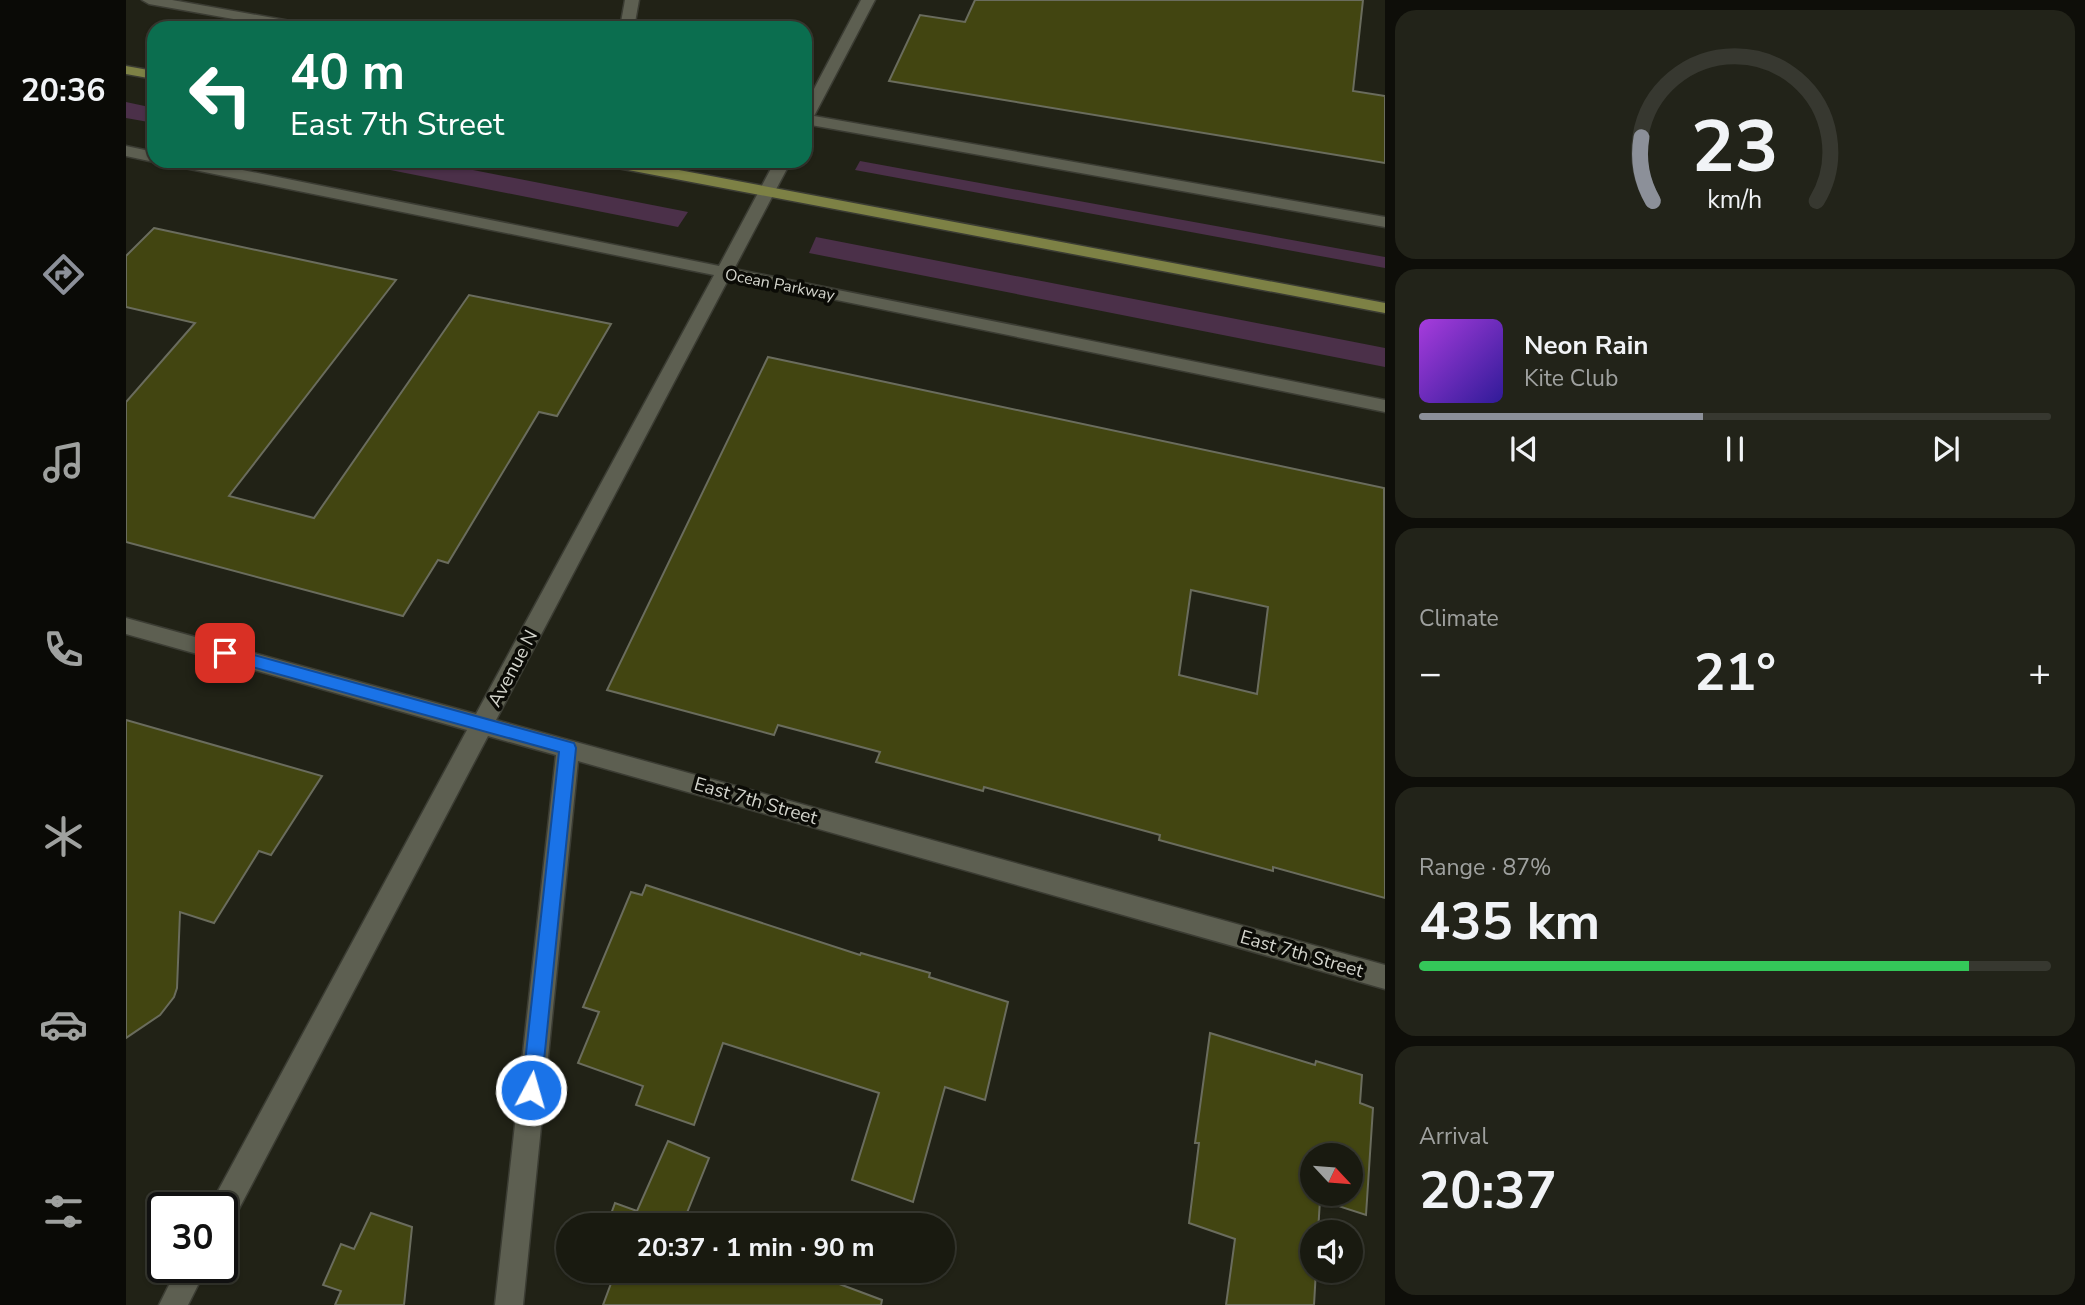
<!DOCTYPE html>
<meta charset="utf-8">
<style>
:root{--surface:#191a10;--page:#222319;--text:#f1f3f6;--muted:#9fa19f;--line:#373830;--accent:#8c9099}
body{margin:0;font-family:"Nunito Sans",sans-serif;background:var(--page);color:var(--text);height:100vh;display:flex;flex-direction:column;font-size:26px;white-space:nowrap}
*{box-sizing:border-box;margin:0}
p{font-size:23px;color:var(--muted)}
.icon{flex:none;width:38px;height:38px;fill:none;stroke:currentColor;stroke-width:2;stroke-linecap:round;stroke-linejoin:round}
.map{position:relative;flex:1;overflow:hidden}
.sheet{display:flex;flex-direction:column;gap:10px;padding:10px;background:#0e0e09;width:700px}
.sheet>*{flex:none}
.banner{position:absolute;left:21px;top:21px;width:665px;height:147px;border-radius:21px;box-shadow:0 2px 5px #0004,0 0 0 2px var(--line);background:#0b6e4f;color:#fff;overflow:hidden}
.needle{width:46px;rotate:116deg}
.buttons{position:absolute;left:1174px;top:1143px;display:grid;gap:14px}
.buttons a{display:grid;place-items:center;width:63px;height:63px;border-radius:50%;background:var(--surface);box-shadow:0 2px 5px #0004,0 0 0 2px var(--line);font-size:35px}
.speed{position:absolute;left:21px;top:1192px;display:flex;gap:14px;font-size:35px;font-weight:700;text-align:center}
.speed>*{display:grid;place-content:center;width:91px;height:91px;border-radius:50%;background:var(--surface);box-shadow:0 2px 5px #0004,0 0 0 2px var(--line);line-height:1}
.speed .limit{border:4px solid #111;border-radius:10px;background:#fff;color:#111}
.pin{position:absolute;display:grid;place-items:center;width:60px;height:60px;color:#fff;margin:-30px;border-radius:14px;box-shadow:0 4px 10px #0006}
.me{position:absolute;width:77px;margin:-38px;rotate:6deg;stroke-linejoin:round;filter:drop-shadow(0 0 5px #0008)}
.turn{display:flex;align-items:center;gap:24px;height:147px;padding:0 28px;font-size:32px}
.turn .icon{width:91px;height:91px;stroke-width:2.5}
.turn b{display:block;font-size:49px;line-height:60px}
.big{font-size:52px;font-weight:700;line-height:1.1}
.sheet .widget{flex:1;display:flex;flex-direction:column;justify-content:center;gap:10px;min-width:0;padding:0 24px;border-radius:21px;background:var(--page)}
.sheet .dial{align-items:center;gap:0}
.dial svg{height:182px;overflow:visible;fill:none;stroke:var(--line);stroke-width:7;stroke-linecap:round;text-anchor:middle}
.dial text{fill:var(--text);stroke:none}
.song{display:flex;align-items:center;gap:21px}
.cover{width:84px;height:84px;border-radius:10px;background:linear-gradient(135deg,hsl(280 70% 55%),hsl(250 70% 35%))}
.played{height:7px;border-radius:4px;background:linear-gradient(90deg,var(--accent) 45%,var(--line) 45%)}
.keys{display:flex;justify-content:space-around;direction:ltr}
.heat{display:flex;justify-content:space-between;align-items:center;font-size:38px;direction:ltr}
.charge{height:10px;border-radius:5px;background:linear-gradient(90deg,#34c759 87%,var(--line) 0)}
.trip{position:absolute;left:430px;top:1213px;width:399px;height:70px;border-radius:35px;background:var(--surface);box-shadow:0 2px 5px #0004,0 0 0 2px var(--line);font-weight:700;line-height:70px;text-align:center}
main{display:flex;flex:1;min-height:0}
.tab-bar{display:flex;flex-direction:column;width:126px;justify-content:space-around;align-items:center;background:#0a0a06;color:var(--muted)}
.tab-bar .icon{width:49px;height:49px}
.tab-bar .selected{color:var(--accent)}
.tab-bar b{font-size:32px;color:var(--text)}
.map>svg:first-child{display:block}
.green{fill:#4b3049}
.building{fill:#424511;stroke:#6a6c5d;stroke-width:2;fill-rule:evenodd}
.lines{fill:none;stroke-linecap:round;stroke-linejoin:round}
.minor-casing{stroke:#3b3c33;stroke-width:3}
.major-casing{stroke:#3b3c33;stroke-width:3}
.minor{fill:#5d5f51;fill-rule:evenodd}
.major{fill:#7d8145;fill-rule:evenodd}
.route{fill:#1a73e8;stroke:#114b97;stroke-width:2}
.labels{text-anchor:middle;stroke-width:7;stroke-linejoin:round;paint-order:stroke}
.far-street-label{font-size:16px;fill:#d4d5cd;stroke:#0b0b06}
.street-label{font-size:19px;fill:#d4d5cd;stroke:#0b0b06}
</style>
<main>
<nav class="tab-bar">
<b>20:36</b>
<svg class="icon selected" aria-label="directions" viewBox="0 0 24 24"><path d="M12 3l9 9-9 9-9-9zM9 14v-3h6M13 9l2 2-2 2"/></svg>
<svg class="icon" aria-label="music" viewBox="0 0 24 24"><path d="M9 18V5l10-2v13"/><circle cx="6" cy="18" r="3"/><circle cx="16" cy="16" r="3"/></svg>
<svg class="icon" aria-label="phone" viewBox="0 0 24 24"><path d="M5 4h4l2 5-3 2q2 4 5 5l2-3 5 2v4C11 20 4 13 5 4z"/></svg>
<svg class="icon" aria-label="climate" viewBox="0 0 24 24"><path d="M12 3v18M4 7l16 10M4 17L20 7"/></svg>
<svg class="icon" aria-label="car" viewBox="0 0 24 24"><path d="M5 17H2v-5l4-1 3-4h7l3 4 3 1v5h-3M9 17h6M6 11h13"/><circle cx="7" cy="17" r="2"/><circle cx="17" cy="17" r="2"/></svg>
<svg class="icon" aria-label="filters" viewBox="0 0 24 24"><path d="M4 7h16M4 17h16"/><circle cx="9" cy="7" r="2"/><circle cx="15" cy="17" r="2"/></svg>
</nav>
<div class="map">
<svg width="1259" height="1305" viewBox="0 0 1259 1305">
<rect width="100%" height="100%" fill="#212216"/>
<g class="green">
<path d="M0,102L28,108V123L0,118Z"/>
<path d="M219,161H301L562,212L552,227Z"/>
<path d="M734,161L1259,257V268L729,170Z"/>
<path d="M690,237L1259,348V367L683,253Z"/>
</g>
<g class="building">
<path d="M849,0H1237L1227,91L1259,96V163L763,81L794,15L839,22Z"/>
<path d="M28,228L270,280L103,496L188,518L343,295L485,324L431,416L413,412L322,563L312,560L277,616L0,542V402L69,323L0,307V256Z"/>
<path d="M642,357L1258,488L1259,898L1147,867V871L1033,840L1034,835L858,787L857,791L750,762L754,752L652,725L648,735L481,690ZM1065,590L1142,607L1131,694L1053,675Z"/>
<path d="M0,720L196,776L145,855L133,851L88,923L54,912L51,988L48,997L34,1015L0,1038Z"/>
<path d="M520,885L734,955L735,953L804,973L803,977L882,1002L859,1100L819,1087L787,1202L726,1180L753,1093L597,1043L568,1125L510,1105L517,1086L452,1063L473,1012L457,1007L505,892L516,895Z"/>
<path d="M1084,1033L1189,1065L1190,1061L1236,1075L1234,1103L1247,1108L1240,1215L1194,1200L1192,1232H1186V1270H1190L1188,1305H1100L1109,1239L1063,1223L1073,1143H1069ZM1186,1155H1225V1194H1186Z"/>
<path d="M542,1141L583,1158L556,1225H481L489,1203L511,1211Z"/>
<path d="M245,1213L286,1227L278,1305H209L215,1291L197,1285L215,1244L228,1249Z"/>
<path d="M490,1270H676L756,1300L755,1305H477Z"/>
</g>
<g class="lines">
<defs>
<g id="minor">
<path d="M16,0H46L181,24L188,28H158L23,4Z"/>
<path d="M499,0H513L508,28H494Z"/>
<path d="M735,0H749L688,116L1259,217V227L679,124V106Z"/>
<path d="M0,146L28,152V161H30L28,162L0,156Z"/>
<path d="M41,161H72L593,266L649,161H665L608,269L1259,400V412L603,278L370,720L1259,965V989L452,761L397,1305H369L430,755L362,736L106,1222L96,1226V1208H84L86,1202L341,730L0,634V618L350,714L588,275L49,166Z"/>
<path d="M52,1267H81L62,1305H33Z"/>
</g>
<g id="major">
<path d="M0,66L28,71V79L0,74Z"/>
<path d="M473,161H505L1259,303V313L481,166Z"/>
</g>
</defs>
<use href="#minor" class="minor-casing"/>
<use href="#major" class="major-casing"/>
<use href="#minor" class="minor"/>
<use href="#major" class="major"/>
</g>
<path class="route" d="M99,647L448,743L450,748L415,1090L412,1097L405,1100L398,1097L396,1090L433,752L94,658L91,653L94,649Z"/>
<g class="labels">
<g class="far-street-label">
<text transform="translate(654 284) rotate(11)" y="6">Ocean Parkway</text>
</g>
<g class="street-label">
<text transform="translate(386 668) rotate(-62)" y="7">Avenue N</text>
<text transform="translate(630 800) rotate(16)" y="7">East 7th Street</text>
<text transform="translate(1176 953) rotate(16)" y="7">East 7th Street</text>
</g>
</g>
</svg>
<div class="buttons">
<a><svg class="needle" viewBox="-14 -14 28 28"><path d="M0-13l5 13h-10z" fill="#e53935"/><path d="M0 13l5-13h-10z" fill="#9fa19f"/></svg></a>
<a><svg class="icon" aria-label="sound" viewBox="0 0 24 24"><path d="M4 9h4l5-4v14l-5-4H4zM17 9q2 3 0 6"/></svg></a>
</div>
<div class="speed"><div class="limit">30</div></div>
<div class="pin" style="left:99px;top:653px;background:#d93025"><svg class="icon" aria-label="arrive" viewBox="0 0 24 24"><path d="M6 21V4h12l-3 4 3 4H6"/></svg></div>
<svg class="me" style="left:405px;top:1090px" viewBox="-20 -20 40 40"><circle r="17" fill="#1a73e8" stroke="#fff" stroke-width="3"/><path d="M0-11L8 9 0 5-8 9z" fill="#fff"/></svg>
<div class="trip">20:37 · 1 min · 90 m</div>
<div class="banner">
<div class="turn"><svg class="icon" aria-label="left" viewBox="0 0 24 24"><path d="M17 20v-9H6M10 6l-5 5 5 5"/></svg><div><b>40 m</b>East 7th Street</div></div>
</div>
</div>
<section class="sheet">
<div class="widget dial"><svg viewBox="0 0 100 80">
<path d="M14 69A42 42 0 1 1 86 69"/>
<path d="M14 69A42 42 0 0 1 9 41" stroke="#8c9099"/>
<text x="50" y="56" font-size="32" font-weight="700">23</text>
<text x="50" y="72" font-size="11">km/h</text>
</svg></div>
<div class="widget">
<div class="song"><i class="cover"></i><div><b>Neon Rain</b><p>Kite Club</p></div></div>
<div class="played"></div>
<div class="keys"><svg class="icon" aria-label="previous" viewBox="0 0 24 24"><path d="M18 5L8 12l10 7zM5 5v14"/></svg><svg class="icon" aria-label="pause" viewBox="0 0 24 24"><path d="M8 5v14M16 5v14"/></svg><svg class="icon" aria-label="next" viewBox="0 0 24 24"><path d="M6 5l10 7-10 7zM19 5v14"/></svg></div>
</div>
<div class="widget"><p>Climate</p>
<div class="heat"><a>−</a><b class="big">21°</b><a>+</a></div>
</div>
<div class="widget"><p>Range · 87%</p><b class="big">435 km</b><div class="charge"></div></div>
<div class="widget"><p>Arrival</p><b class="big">20:37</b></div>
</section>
</main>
